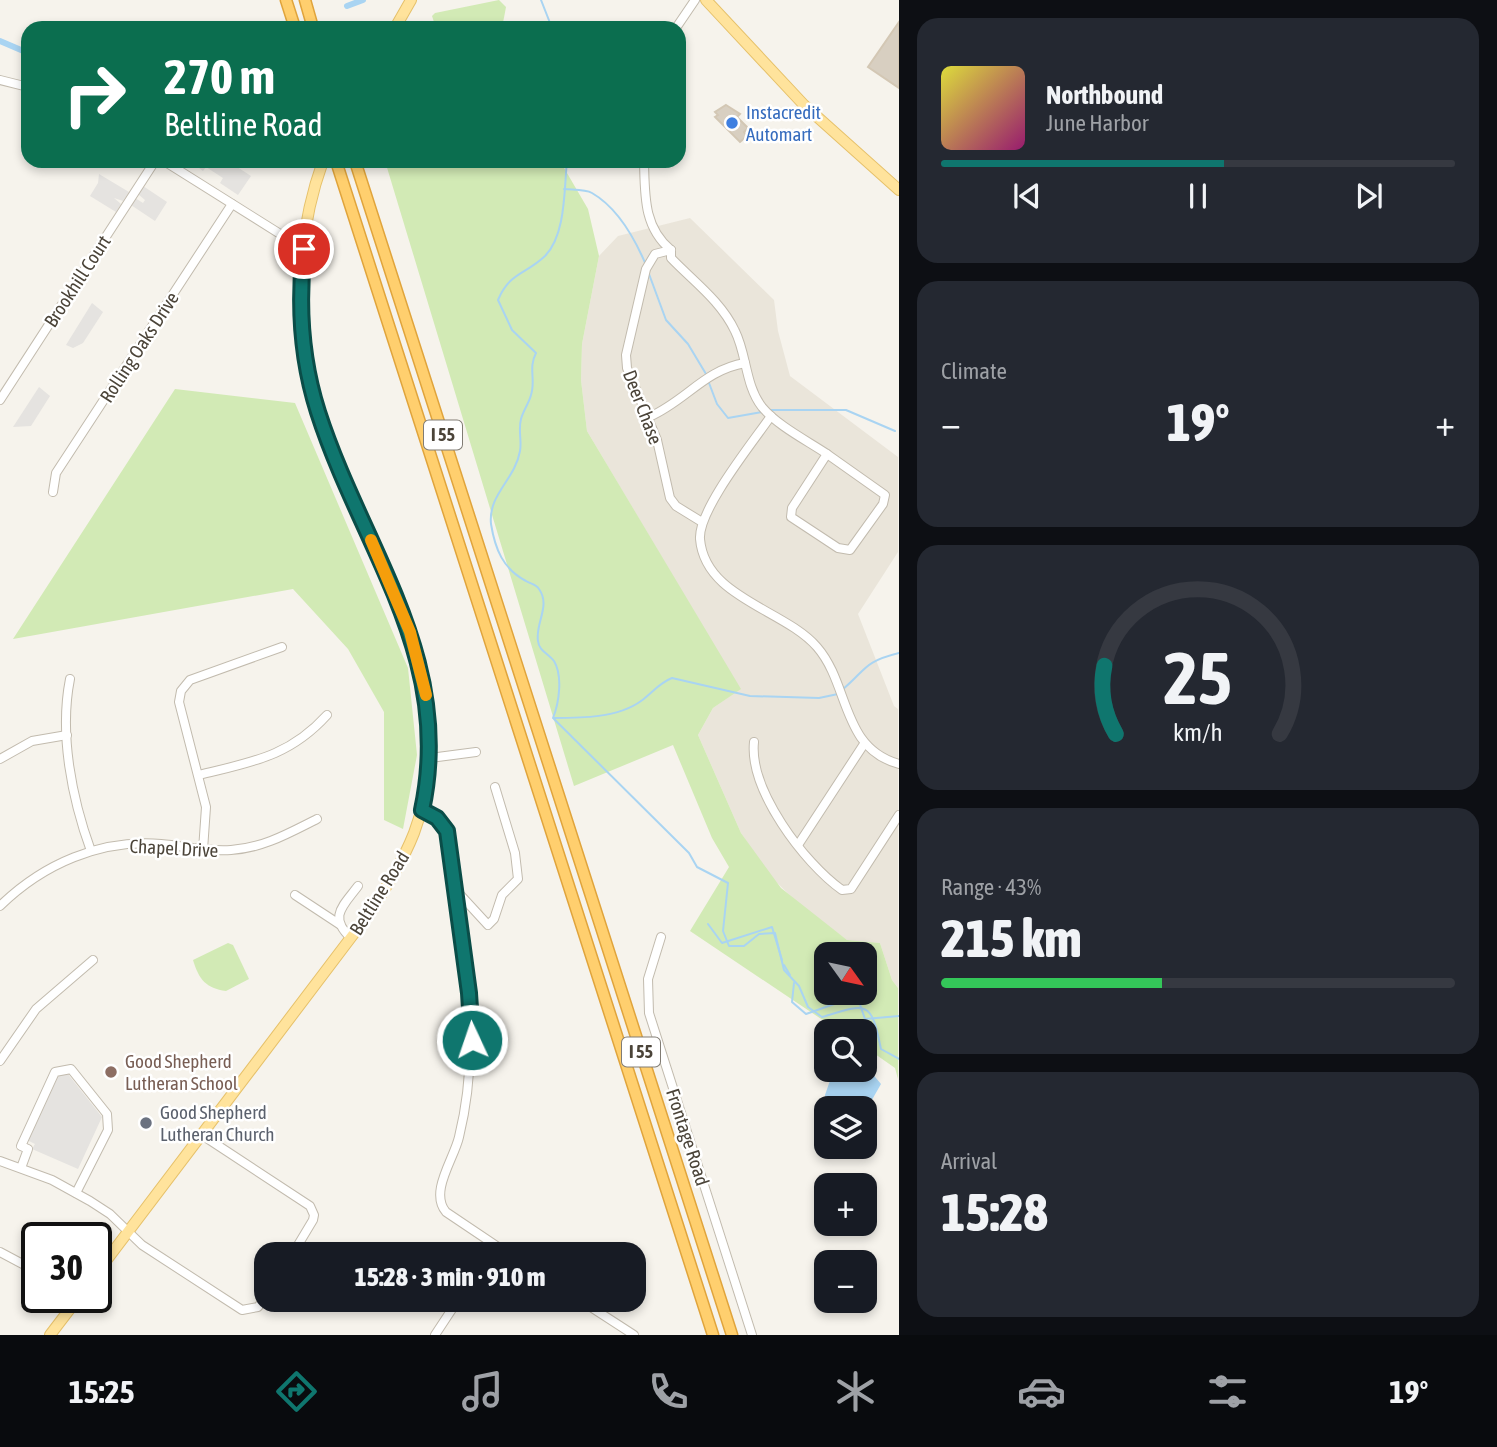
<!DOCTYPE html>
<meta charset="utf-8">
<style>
:root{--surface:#171b24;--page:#242831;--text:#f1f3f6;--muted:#9ea1a6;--line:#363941;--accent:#0f766e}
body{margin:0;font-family:"Asap Condensed",sans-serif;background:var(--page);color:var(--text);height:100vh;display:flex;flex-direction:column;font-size:26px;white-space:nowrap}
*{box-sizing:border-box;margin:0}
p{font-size:23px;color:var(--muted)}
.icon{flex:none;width:38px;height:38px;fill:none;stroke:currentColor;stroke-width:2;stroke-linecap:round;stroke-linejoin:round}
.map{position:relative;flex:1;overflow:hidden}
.drawer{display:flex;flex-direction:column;gap:18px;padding:18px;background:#0d0f14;width:598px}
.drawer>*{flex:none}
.top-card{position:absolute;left:21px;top:21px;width:665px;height:147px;border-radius:21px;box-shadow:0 4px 10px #0003;background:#0b6e4f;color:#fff;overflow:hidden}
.needle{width:46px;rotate:123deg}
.tools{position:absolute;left:814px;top:942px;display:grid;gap:14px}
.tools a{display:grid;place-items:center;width:63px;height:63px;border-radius:14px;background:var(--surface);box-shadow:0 4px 10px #0003;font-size:35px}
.speed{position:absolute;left:21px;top:1222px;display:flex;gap:14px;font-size:35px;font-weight:700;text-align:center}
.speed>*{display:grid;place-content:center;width:91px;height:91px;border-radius:50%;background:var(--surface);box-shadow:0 4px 10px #0003;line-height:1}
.speed .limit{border:4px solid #111;border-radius:10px;background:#fff;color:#111}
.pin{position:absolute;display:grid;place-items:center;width:60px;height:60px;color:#fff;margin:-30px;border:4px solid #fff;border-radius:50%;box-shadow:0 2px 7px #0007}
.me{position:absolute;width:77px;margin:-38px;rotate:357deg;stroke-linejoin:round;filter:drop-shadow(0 0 5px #0008)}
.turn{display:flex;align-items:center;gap:24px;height:147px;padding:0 28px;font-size:32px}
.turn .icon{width:91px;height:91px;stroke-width:2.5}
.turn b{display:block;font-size:49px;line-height:60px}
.big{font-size:52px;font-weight:800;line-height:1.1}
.drawer .tile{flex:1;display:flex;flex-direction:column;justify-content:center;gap:10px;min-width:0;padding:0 24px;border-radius:21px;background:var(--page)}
.drawer .dial{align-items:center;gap:0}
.dial svg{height:182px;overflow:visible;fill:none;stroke:var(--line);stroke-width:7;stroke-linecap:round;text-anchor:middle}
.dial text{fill:var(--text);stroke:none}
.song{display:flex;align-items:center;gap:21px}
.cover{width:84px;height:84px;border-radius:10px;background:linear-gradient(135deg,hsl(60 70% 55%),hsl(320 70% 35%))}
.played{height:7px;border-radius:4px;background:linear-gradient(90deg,var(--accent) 55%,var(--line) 55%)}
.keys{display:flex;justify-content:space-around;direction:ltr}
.heat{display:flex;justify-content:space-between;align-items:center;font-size:38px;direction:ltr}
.charge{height:10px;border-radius:5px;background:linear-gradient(90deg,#34c759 43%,var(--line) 0)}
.trip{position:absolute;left:254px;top:1242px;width:392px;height:70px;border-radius:21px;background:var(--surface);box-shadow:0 4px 10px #0003;font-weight:800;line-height:70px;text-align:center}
.dock{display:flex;height:112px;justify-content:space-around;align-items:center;background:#090b0e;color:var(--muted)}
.dock .icon{width:49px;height:49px}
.dock .selected{color:var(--accent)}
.dock b{font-size:32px;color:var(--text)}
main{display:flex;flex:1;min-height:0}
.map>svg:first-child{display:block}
.residential{fill:#eae5da}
.green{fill:#d2eab5;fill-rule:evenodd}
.parking{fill:#e5e3e0}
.water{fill:#a9d4f2}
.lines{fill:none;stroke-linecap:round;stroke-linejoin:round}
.stream{stroke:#a9d4f2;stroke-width:2}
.canal{stroke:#a9d4f2;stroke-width:6}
.building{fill:#d8cfc1;stroke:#d3c7b4;stroke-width:2}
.minor-casing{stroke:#c2bbae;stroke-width:10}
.major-casing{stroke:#e6c16a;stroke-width:12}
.highway-casing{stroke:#e0a43c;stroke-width:13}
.minor{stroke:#fff;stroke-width:8}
.major{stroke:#ffe39c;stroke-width:10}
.highway{stroke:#ffcf6e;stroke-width:10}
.route-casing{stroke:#0a4d48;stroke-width:18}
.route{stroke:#0f766e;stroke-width:12}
.slow{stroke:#f59e0b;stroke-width:12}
.shop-dot{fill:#3f7fe0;stroke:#fff;stroke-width:2.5}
.education-dot{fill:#8d6e63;stroke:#fff;stroke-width:2.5}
.worship-dot{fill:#6b7280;stroke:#fff;stroke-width:2.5}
.labels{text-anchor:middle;stroke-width:5;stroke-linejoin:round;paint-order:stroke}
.shield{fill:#fff;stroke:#817c74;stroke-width:2}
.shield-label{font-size:18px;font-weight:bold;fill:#4b4439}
.shop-label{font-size:19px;fill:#366cbe;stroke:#fff;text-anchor:start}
.street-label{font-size:19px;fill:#4b4439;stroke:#fff}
.education-label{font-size:19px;fill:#785e54;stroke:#fff;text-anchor:start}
.worship-label{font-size:19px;fill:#5b616d;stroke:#fff;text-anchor:start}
</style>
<main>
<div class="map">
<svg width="899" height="1335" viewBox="0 0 899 1335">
<rect width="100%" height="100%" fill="#f6f3ec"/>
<path class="residential" d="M690,218L774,300L778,331L790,376L898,457V552L858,614L894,706L898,709V988L892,980L880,943L847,940L803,908L769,875L741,833L698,735L713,708L740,689L587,431L581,380L582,344L599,256L618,236Z"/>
<g class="green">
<path d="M499,0L506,7L502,28L435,25L432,16L435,13Z"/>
<path d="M385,161H560L588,209L599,256L582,344L581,380L587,431L741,689L713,708L698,735L741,833L781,888L847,940L880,943L892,980L898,988V1079L895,1068L865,1047L864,1031H839L690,931L729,867L712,838L673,745L574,786ZM826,954H864V992H826Z"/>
<path d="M175,389L295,403L408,668L417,755L403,829L384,820V712L348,649L293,589L13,639Z"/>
<path d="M228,943L233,945L249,979L226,991C206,988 199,980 193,960Z"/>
</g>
<g class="parking">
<path d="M190,161H228L251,176L238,195L220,183L223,178L206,167L203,171Z"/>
<path d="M99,174L129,192L123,201L114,198L121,204L116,212L90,196L98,183Z"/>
<path d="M143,186L167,202L155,221L131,205L135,198L143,203L145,200L138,194Z"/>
<path d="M92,303L103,312L83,343L73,348L66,345Z"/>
<path d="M39,387L50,396L31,426L13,427Z"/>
<path d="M67,1073L102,1117L78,1169L32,1149L35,1144L27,1140L56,1077Z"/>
</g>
<path class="water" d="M865,1065L881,1084L865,1112L864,1108H827L825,1095L834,1069H864Z"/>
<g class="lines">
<g class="stream">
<path d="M541,0L552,28"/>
<path d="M564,189C572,190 585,189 592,193C618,208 635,239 646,265"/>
<path d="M649,274L666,320L688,344L706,374"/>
<path d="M709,383L717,404L728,418L762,412"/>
<path d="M771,410H846L895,431"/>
<path d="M842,690C867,669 863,662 899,653"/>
<path d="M553,718C559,703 563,676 554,661C548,653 539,651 538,641C535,623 551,606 539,589C536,584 531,584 526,581C503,569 495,549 491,524C488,494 515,480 520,451C522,441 518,430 521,419C523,411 529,403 531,395C536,380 528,368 536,353L512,330L498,300C510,272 525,275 545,256C566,235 564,189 567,161"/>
<path d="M554,718C580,718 618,718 641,701C652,693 659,683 672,678L750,696L819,698L838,694"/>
<path d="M554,719L689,853L697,867L728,883L723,931L729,946H744L759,934L775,933L784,970L799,986L808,1007L822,1017C868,1003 871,1000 881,1049L899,1059"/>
<path d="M708,924L722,943L772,927L782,960"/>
<path d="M784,965L790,975"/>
<path d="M794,983L792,1002L806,1014L857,996L865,1019L899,1016"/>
</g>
<g class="canal">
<path d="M347,6L363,0"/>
<path d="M0,41L28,53"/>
</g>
</g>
<g class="building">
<path d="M899,22V88L868,67Z"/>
<path d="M726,105L740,114L737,117L748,128L744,132L747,136L740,142L715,117L718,115L715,112Z"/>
</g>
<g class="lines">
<defs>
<g id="minor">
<path d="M676,28L695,0"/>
<path d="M0,80L28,87"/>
<path d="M164,161L304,249"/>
<path d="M644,161C645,194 643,227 671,250"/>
<path d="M671,250L655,254L646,269L626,355L627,368L657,440L670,498L676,506L702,522"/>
<path d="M671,250V258C693,281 721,301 735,331C747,355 745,385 762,407C778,426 806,440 827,454"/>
<path d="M0,400L155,161"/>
<path d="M771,416C753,442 698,510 700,539C705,598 784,609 817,647C850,685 841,748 899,764"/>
<path d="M649,417C686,401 704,370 745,363"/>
<path d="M827,454L885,495L883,504L850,550L838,548L791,517L792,508Z"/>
<path d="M53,492L56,473L232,204"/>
<path d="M70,679C59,734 72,799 91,851"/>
<path d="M754,742C749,790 804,863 842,890L851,889L899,815"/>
<path d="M430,758L476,752"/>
<path d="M0,759L32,741L67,735"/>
<path d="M199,775C251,762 289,757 327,715"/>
<path d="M422,810L437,818L447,831C451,855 451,880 455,905C466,990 480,1051 459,1137C454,1159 429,1192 446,1212L510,1255"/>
<path d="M798,845L864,744"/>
<path d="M203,850L206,807L179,702L181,691L190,680L282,647"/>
<path d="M453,887L488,925L494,919L502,895L518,879L515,853L495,787"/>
<path d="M295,895L339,924"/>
<path d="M0,906C43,864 100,839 161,844C185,846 208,852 231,850C263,848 289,833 317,819"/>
<path d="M661,937L648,979L649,1013L752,1335"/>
<path d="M351,938C328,917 343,906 358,886"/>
<path d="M0,1061L36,1009L93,960"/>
<path d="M202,1135L310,1206L314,1215L313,1220L292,1255"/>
<path d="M0,1161L52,1180L90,1201L110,1214L142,1245L242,1310L258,1307L266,1296"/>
<path d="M21,1168L28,1149L21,1146L55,1072L71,1069L107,1114L108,1130L76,1193"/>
<path d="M0,1252L30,1268"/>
<path d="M580,1300L634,1335"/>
<path d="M435,1335L458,1300"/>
</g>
<g id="major">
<path d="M706,0L804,105L899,190"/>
<path d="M395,28L411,0"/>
<path d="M96,1274L371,911C387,886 403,861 414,833C471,682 361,548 317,411C292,332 295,239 323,161"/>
<path d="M50,1335L79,1297"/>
</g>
<g id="highway">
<path d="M286,0L295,28"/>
<path d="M305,0L313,28"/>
<path d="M336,161L713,1335"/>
<path d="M355,161L732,1335"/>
</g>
</defs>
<use href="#minor" class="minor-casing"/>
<use href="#major" class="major-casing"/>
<use href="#highway" class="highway-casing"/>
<use href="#minor" class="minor"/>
<use href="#major" class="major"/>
<use href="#highway" class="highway"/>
</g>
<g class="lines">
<defs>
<path id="route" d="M304,249C298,303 301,359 318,412C362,549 455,657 422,810L437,818L447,831L469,993L472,1040"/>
</defs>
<use href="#route" class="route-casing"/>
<use href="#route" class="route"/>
<path class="slow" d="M371,540L410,632L426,695"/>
</g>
<circle class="shop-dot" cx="732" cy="123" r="7"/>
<circle class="education-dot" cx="111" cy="1072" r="7"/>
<circle class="worship-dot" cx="146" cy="1123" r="7"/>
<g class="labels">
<g class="shield">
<rect x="424" y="420.5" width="38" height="29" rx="5"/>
<rect x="622" y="1037.5" width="38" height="29" rx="5"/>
</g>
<g class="shield-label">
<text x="443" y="441">I 55</text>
<text x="641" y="1058">I 55</text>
</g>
<g class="shop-label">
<text x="746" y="119">Instacredit<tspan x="746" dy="22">Automart</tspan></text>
</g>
<g class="street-label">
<text transform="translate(77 281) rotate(-57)" y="7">Brookhill Court</text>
<text transform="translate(139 347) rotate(-57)" y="7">Rolling Oaks Drive</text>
<text transform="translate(643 407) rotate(69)" y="7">Deer Chase</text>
<text transform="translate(174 848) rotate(3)" y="7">Chapel Drive</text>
<text transform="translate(379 893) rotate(-58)" y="7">Beltline Road</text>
<text transform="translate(688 1137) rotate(72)" y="7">Frontage Road</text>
</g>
<g class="education-label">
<text x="125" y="1068">Good Shepherd<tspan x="125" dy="22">Lutheran School</tspan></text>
</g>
<g class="worship-label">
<text x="160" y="1119">Good Shepherd<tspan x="160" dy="22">Lutheran Church</tspan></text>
</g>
</g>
</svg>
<div class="tools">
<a><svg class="needle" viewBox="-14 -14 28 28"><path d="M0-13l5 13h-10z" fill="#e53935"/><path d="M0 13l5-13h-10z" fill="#9ea1a6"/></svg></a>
<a><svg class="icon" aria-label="search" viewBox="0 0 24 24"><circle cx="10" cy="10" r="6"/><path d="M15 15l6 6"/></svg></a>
<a><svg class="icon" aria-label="layers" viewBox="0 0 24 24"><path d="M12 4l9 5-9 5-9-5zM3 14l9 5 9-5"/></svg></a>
<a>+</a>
<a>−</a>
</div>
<div class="speed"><div class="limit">30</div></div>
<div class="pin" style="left:304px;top:249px;background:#d93025"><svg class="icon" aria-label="arrive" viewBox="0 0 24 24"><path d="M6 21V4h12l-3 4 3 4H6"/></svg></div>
<svg class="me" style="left:472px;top:1040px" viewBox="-20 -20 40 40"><circle r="17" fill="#0f766e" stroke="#fff" stroke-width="3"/><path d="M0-11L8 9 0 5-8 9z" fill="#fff"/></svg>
<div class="trip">15:28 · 3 min · 910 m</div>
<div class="top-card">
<div class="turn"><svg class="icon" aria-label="right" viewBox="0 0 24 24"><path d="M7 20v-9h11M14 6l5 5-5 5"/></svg><div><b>270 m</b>Beltline Road</div></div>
</div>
</div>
<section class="drawer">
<div class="tile">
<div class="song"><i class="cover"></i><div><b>Northbound</b><p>June Harbor</p></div></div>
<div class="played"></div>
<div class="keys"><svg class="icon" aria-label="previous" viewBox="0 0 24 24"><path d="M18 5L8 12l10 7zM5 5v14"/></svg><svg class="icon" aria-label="pause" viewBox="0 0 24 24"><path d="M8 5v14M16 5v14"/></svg><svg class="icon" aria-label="next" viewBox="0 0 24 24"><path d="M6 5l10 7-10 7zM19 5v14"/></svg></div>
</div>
<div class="tile"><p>Climate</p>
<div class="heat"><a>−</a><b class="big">19°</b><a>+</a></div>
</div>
<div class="tile dial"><svg viewBox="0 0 100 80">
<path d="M14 69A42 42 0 1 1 86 69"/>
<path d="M14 69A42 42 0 0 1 9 39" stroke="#0f766e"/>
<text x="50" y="56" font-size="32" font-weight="700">25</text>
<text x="50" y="72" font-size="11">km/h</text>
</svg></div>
<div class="tile"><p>Range · 43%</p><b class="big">215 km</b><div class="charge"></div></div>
<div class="tile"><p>Arrival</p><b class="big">15:28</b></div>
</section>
</main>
<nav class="dock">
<b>15:25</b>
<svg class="icon selected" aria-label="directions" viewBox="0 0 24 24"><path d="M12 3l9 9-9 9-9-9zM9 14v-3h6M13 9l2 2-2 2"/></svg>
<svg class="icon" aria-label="music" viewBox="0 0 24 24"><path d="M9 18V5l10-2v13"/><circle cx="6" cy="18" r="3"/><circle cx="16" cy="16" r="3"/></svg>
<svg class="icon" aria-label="phone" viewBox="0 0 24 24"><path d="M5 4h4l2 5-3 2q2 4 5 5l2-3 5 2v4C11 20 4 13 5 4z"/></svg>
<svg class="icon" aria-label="climate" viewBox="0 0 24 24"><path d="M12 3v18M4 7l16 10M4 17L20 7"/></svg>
<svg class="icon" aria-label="car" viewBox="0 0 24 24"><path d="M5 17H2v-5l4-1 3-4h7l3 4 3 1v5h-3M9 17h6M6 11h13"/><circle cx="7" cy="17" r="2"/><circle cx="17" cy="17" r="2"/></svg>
<svg class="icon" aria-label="filters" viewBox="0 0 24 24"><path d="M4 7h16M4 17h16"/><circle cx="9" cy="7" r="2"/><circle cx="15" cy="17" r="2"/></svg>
<b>19°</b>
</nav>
